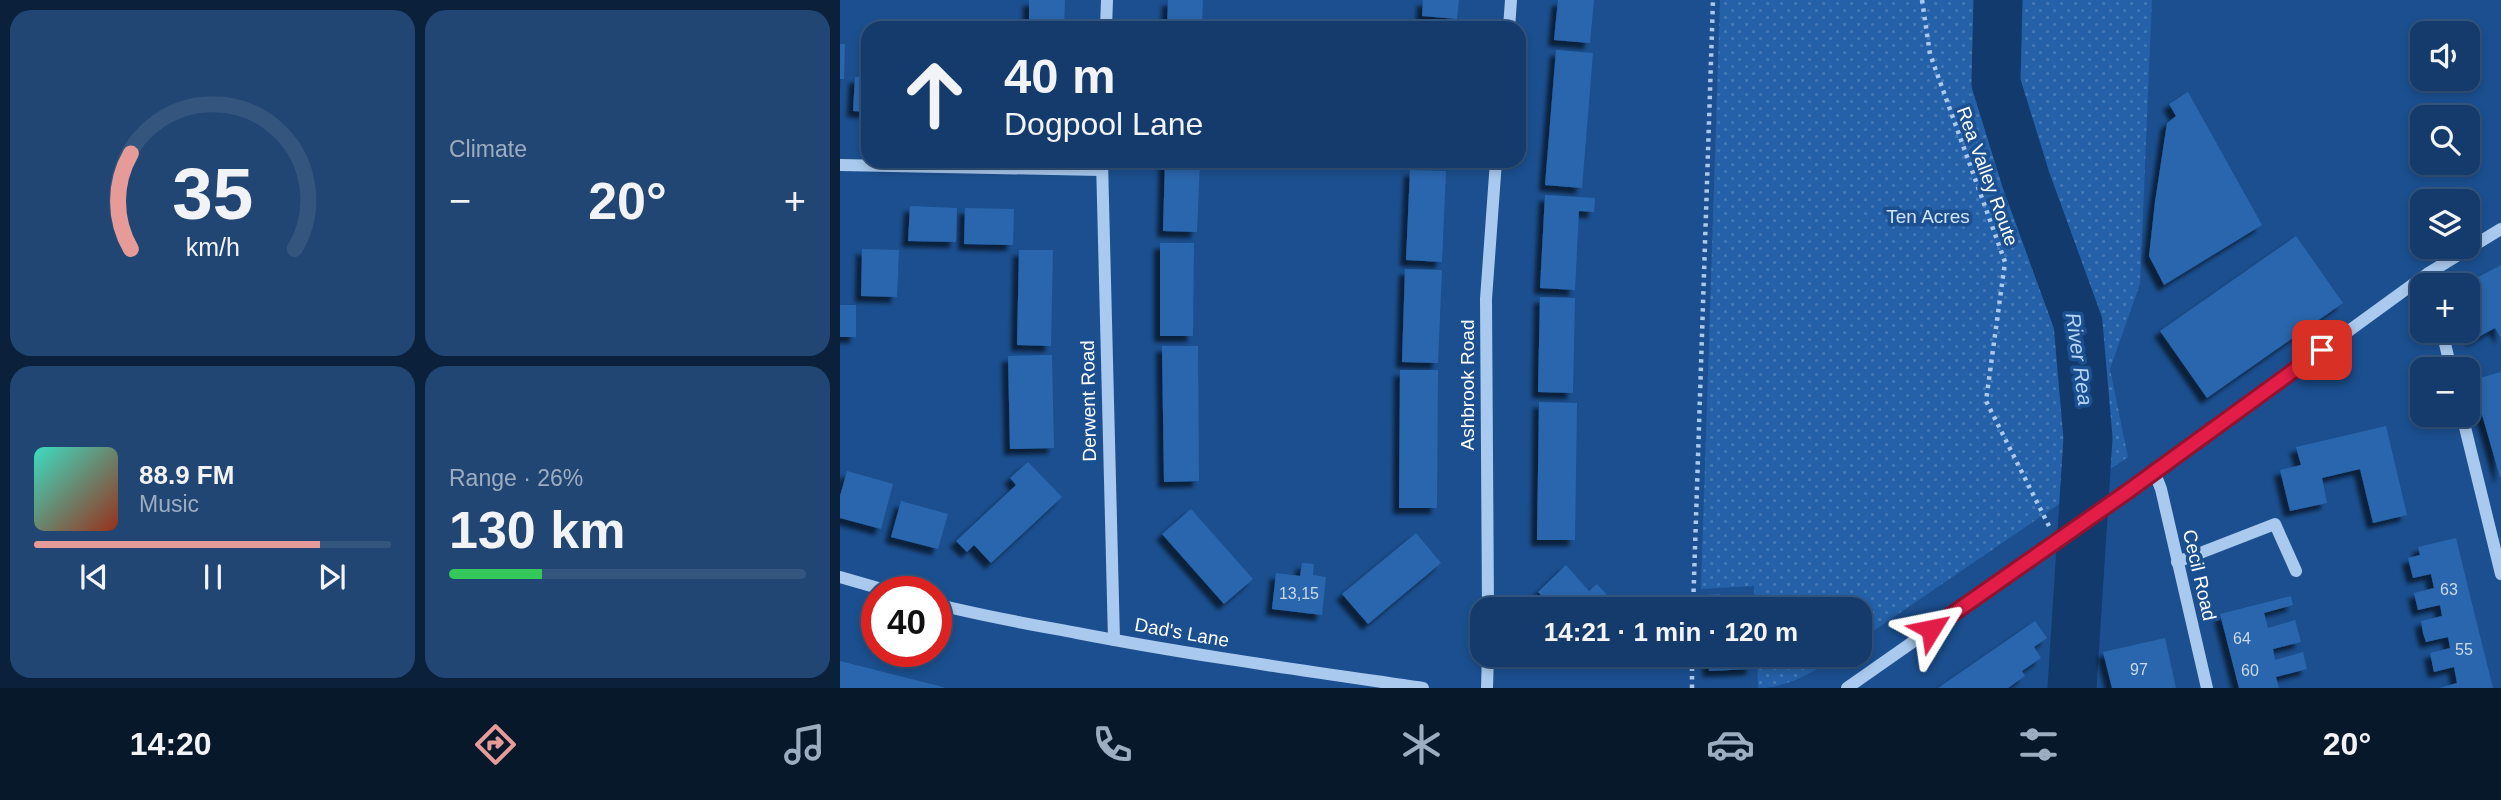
<!DOCTYPE html>
<meta charset="utf-8">
<style>
:root{--surface:#143b6b;--page:#214673;--text:#f1f3f6;--muted:#9dadc1;--line:#33557e;--accent:#e69b98}
body{margin:0;font-family:Helvetica,sans-serif;background:var(--page);color:var(--text);height:100vh;display:flex;flex-direction:column;font-size:26px;white-space:nowrap}
*{box-sizing:border-box;margin:0}
p{font-size:23px;color:var(--muted)}
.icon{flex:none;width:38px;height:38px;fill:none;stroke:currentColor;stroke-width:2;stroke-linecap:round;stroke-linejoin:round}
.map{position:relative;flex:1;overflow:hidden}
.side{display:flex;flex-direction:column;gap:10px;padding:10px;background:#0b203b;width:840px}
.side>*{flex:none}
.banner{position:absolute;left:21px;top:21px;width:665px;height:147px;border-radius:21px;box-shadow:0 4px 10px #0003,0 0 0 2px var(--line);background:#143b6b;color:var(--text);overflow:hidden}
.buttons{position:absolute;left:1570px;top:21px;display:grid;gap:14px}
.buttons a{display:grid;place-items:center;width:70px;height:70px;border-radius:14px;background:var(--surface);box-shadow:0 4px 10px #0003,0 0 0 2px var(--line);font-size:35px}
.speed{position:absolute;left:21px;top:576px;display:flex;gap:14px;font-size:35px;font-weight:700;text-align:center}
.speed>*{display:grid;place-content:center;width:91px;height:91px;border-radius:50%;background:var(--surface);box-shadow:0 4px 10px #0003,0 0 0 2px var(--line);line-height:1}
.speed .limit{border:10px solid #d22;background:#fff;color:#111}
.pin{position:absolute;display:grid;place-items:center;width:60px;height:60px;color:#fff;margin:-30px;border-radius:14px;box-shadow:0 4px 10px #0006}
.me{position:absolute;width:77px;margin:-38px;rotate:55deg;stroke-linejoin:round;filter:drop-shadow(0 0 5px #0008)}
.turn{display:flex;align-items:center;gap:24px;height:147px;padding:0 28px;font-size:32px}
.turn .icon{width:91px;height:91px;stroke-width:2.5}
.turn b{display:block;font-size:49px;line-height:60px}
.big{font-size:52px;font-weight:700;line-height:1.1}
.side .tile{flex:1;display:flex;flex-direction:column;justify-content:center;gap:10px;min-width:0;padding:0 24px;border-radius:21px;background:var(--page)}
.side .dial{align-items:center;gap:0}
.dial svg{height:182px;overflow:visible;fill:none;stroke:var(--line);stroke-width:7;stroke-linecap:round;text-anchor:middle}
.dial text{fill:var(--text);stroke:none}
.song{display:flex;align-items:center;gap:21px}
.cover{width:84px;height:84px;border-radius:10px;background:linear-gradient(135deg,hsl(170 70% 55%),hsl(10 70% 35%))}
.played{height:7px;border-radius:4px;background:linear-gradient(90deg,var(--accent) 80%,var(--line) 80%)}
.keys{display:flex;justify-content:space-around;direction:ltr}
.heat{display:flex;justify-content:space-between;align-items:center;font-size:38px;direction:ltr}
.charge{height:10px;border-radius:5px;background:linear-gradient(90deg,#34c759 26%,var(--line) 0)}
.side .tiles{flex:1;display:grid;gap:10px;grid-template-columns:repeat(2,1fr)}
.trip{position:absolute;left:630px;top:597px;width:402px;height:70px;border-radius:21px;background:var(--surface);box-shadow:0 4px 10px #0003,0 0 0 2px var(--line);font-weight:700;line-height:70px;text-align:center}
.tabs{display:flex;height:112px;justify-content:space-around;align-items:center;background:#08182b;color:var(--muted)}
.tabs .icon{width:49px;height:49px}
.tabs .selected{color:var(--accent)}
.tabs b{font-size:32px;color:var(--text)}
main{display:flex;flex:1;min-height:0}
.map>svg:first-child{display:block}
.park{fill:url(#park-dots)}
.lines{fill:none;stroke-linecap:round;stroke-linejoin:round}
.river{stroke:#123a6d;stroke-width:49}
.building{fill:#2a66ad;filter:url(#shadow)}
.path{stroke:#a9c9ee;stroke-width:4.5;stroke-dasharray:3.5 5;stroke-linecap:butt}
.minor{stroke:#a9c9ee;stroke-width:12}
.route-casing{stroke:#92132f;stroke-width:18}
.route{stroke:#e11d48;stroke-width:12}
.labels{text-anchor:middle;stroke-width:7;stroke-linejoin:round;paint-order:stroke}
.number-label{font-size:16px;fill:#cad9ea}
.street-label{font-size:19px;fill:#fff;stroke:#1b4f8f}
.park-label{font-size:19px;fill:#cfe3fa;stroke:#1b4f8f}
.water-label{font-size:21px;font-style:italic;fill:#b5d3f5;stroke:#1b4f8f}
</style>
<main>
<section class="side">
<div class="tiles">
<div class="tile dial"><svg viewBox="0 0 100 80">
<path d="M14 69A42 42 0 1 1 86 69"/>
<path d="M14 69A42 42 0 0 1 14 27" stroke="#e69b98"/>
<text x="50" y="56" font-size="32" font-weight="700">35</text>
<text x="50" y="72" font-size="11">km/h</text>
</svg></div>
<div class="tile"><p>Climate</p>
<div class="heat"><a>−</a><b class="big">20°</b><a>+</a></div>
</div>
<div class="tile">
<div class="song"><i class="cover"></i><div><b>88.9 FM</b><p>Music</p></div></div>
<div class="played"></div>
<div class="keys"><svg class="icon" aria-label="previous" viewBox="0 0 24 24"><path d="M18 5L8 12l10 7zM5 5v14"/></svg><svg class="icon" aria-label="pause" viewBox="0 0 24 24"><path d="M8 5v14M16 5v14"/></svg><svg class="icon" aria-label="next" viewBox="0 0 24 24"><path d="M6 5l10 7-10 7zM19 5v14"/></svg></div>
</div>
<div class="tile"><p>Range · 26%</p><b class="big">130 km</b><div class="charge"></div></div>
</div>
</section>
<div class="map">
<svg width="1661" height="688" viewBox="0 0 1661 688">
<defs>
<pattern id="park-dots" width="8" height="8" patternUnits="userSpaceOnUse" patternTransform="scale(1.75)"><rect width="8" height="8" fill="#2461a8"/><path d="M2 2h.1M6 6h.1" fill="none" stroke="#4579b5" stroke-width="1.8" stroke-linecap="round"/></pattern>
<filter id="shadow"><feDropShadow dx="-6" dy="6" stdDeviation="2" flood-color="#0009"/></filter>
</defs>
<rect width="100%" height="100%" fill="#1b4f8f"/>
<g class="park">
<path d="M880,0H1312L1300,284L1270,369L1288,457L1020,640V609H915L914,586L861,589Z"/>
<path d="M917,655V654L999,655C974,671 949,688 918,688Z"/>
</g>
<g class="lines">
<path class="river" d="M1158,0L1156,83L1186,180L1238,323L1248,438L1232,688"/>
</g>
<g class="building">
<path d="M189,0H225L224,28H189Z"/>
<path d="M328,0H363L362,28H327Z"/>
<path d="M583,0H619L617,19L582,16Z"/>
<path d="M718,0H754L750,43L714,40Z"/>
<path d="M0,44H5L4,79H0Z"/>
<path d="M716,50L753,53L742,188L705,185Z"/>
<path d="M15,77H28V112L13,111Z"/>
<path d="M1348,92L1422,225L1324,285L1309,256L1315,202L1327,123L1336,116L1329,104Z"/>
<path d="M325,161H360L357,232L323,231Z"/>
<path d="M570,170L606,171L602,262L566,260Z"/>
<path d="M705,195L755,198L754,212L739,211L735,290L700,288Z"/>
<path d="M70,206L117,208L116,242L68,241Z"/>
<path d="M125,208L174,209L173,245L124,244Z"/>
<path d="M1456,236L1503,303L1367,398L1320,331Z"/>
<path d="M320,243H354L353,336H320Z"/>
<path d="M22,249L59,250L57,297L21,296Z"/>
<path d="M179,250H213L211,346L177,345Z"/>
<path d="M1661,265V338L1655,328L1633,340L1628,321V285H1623Z"/>
<path d="M565,269L602,270L598,363L562,362Z"/>
<path d="M700,297L735,298L733,393L698,392Z"/>
<rect x="0" y="305" width="16" height="32"/>
<path d="M322,346H358L359,481L324,482Z"/>
<path d="M212,355L214,448L170,449L168,356Z"/>
<path d="M560,370H598L597,508H559Z"/>
<path d="M1661,372V477H1660L1632,380Z"/>
<path d="M699,402L737,403L735,540H697Z"/>
<path d="M1546,426L1567,515L1533,523L1520,469L1482,478L1487,503L1450,511L1440,470L1461,465L1456,447Z"/>
<path d="M188,462L222,497L151,563L134,545L127,552L116,541L176,485L170,478Z"/>
<path d="M7,471L53,484L41,529L0,518V496Z"/>
<path d="M61,501L108,514L98,549L51,537Z"/>
<path d="M351,509L413,579L384,604L322,534Z"/>
<path d="M576,533L601,563L528,624L502,594Z"/>
<path d="M1616,538L1636,620L1653,688H1599L1617,683L1614,667L1594,672L1590,653L1610,648L1608,637L1586,642L1583,633L1581,621L1602,616L1600,605L1578,610L1574,593L1594,588L1591,574L1573,578L1568,558L1580,555L1578,547Z"/>
<path d="M462,563L474,564L473,575L486,577L482,615L432,609L436,573L460,576Z"/>
<path d="M726,565L749,591L757,584L776,605L772,609H714L698,592Z"/>
<path d="M880,594L881,609H866L865,595Z"/>
<path d="M1451,596L1453,605L1424,613L1428,628L1455,620L1461,642L1433,649L1435,660L1463,652L1467,669L1436,677L1439,688H1399L1380,614Z"/>
<path d="M909,603L910,609H889L888,604Z"/>
<path d="M1195,621L1207,638L1194,647L1201,658L1182,671L1185,676L1168,688H1098Z"/>
<path d="M1325,638L1336,688H1272L1263,652Z"/>
<path d="M868,654H912V669L869,671Z"/>
<path d="M0,661L99,686L105,688H0Z"/>
</g>
<g class="lines">
<g class="path">
<path d="M1082,0L1090,54L1165,262L1146,401L1209,526"/>
<path d="M853,609L873,0"/>
<path d="M852,688V654"/>
</g>
<g class="minor">
<path d="M266,28L267,0"/>
<path d="M669,28L671,0"/>
<path d="M262,161L274,640"/>
<path d="M0,165L261,170"/>
<path d="M1602,331L1611,369"/>
<path d="M1622,415L1661,574"/>
<path d="M1314,471L1321,489L1367,688"/>
<path d="M1337,562L1435,524L1456,571"/>
<path d="M0,577L52,592"/>
<path d="M96,604C142,616 189,624 237,633C351,655 467,671 583,688"/>
<path d="M648,609L646,299L656,161"/>
<path d="M647,688L648,654"/>
<path d="M1007,688L1287,492L1587,274L1661,229"/>
</g>
</g>
<g class="lines">
<defs>
<path id="route" d="M1091,629L1287,492L1482,350"/>
</defs>
<use href="#route" class="route-casing"/>
<use href="#route" class="route"/>
</g>
<g class="labels">
<g class="number-label">
<text x="1609" y="595">63</text>
<text x="459" y="599">13,15</text>
<text x="1402" y="644">64</text>
<text x="1624" y="655">55</text>
<text x="1299" y="675">97</text>
<text x="1410" y="676">60</text>
</g>
<g class="street-label">
<text transform="translate(1148 176) rotate(70)" y="7">Rea Valley Route</text>
<text transform="translate(627 385) rotate(-90)" y="7">Ashbrook Road</text>
<text transform="translate(248 401) rotate(-91)" y="7">Derwent Road</text>
<text transform="translate(1360 575) rotate(77)" y="7">Cecil Road</text>
<text transform="translate(342 632) rotate(10)" y="7">Dad's Lane</text>
</g>
<g class="park-label">
<text x="1088" y="223">Ten Acres</text>
</g>
<g class="water-label">
<text transform="translate(1239 359) rotate(82)" y="7">River Rea</text>
</g>
</g>
</svg>
<div class="buttons">
<a><svg class="icon" aria-label="sound" viewBox="0 0 24 24"><path d="M4 9h4l5-4v14l-5-4H4zM17 9q2 3 0 6"/></svg></a>
<a><svg class="icon" aria-label="search" viewBox="0 0 24 24"><circle cx="10" cy="10" r="6"/><path d="M15 15l6 6"/></svg></a>
<a><svg class="icon" aria-label="layers" viewBox="0 0 24 24"><path d="M12 4l9 5-9 5-9-5zM3 14l9 5 9-5"/></svg></a>
<a>+</a>
<a>−</a>
</div>
<div class="speed"><div class="limit">40</div></div>
<div class="pin" style="left:1482px;top:350px;background:#d93025"><svg class="icon" aria-label="arrive" viewBox="0 0 24 24"><path d="M6 21V4h12l-3 4 3 4H6"/></svg></div>
<svg class="me" style="left:1091px;top:629px" viewBox="-20 -20 40 40"><path d="M0-17L14 15 0 8-14 15z" fill="#e11d48" stroke="#fff" stroke-width="4"/></svg>
<div class="trip">14:21 · 1 min · 120 m</div>
<div class="banner">
<div class="turn"><svg class="icon" aria-label="ahead" viewBox="0 0 24 24"><path d="M12 20V5M6 11l6-6 6 6"/></svg><div><b>40 m</b>Dogpool Lane</div></div>
</div>
</div>
</main>
<nav class="tabs">
<b>14:20</b>
<svg class="icon selected" aria-label="directions" viewBox="0 0 24 24"><path d="M12 3l9 9-9 9-9-9zM9 14v-3h6M13 9l2 2-2 2"/></svg>
<svg class="icon" aria-label="music" viewBox="0 0 24 24"><path d="M9 18V5l10-2v13"/><circle cx="6" cy="18" r="3"/><circle cx="16" cy="16" r="3"/></svg>
<svg class="icon" aria-label="phone" viewBox="0 0 24 24"><path d="M5 4h4l2 5-3 2q2 4 5 5l2-3 5 2v4C11 20 4 13 5 4z"/></svg>
<svg class="icon" aria-label="climate" viewBox="0 0 24 24"><path d="M12 3v18M4 7l16 10M4 17L20 7"/></svg>
<svg class="icon" aria-label="car" viewBox="0 0 24 24"><path d="M5 17H2v-5l4-1 3-4h7l3 4 3 1v5h-3M9 17h6M6 11h13"/><circle cx="7" cy="17" r="2"/><circle cx="17" cy="17" r="2"/></svg>
<svg class="icon" aria-label="filters" viewBox="0 0 24 24"><path d="M4 7h16M4 17h16"/><circle cx="9" cy="7" r="2"/><circle cx="15" cy="17" r="2"/></svg>
<b>20°</b>
</nav>
